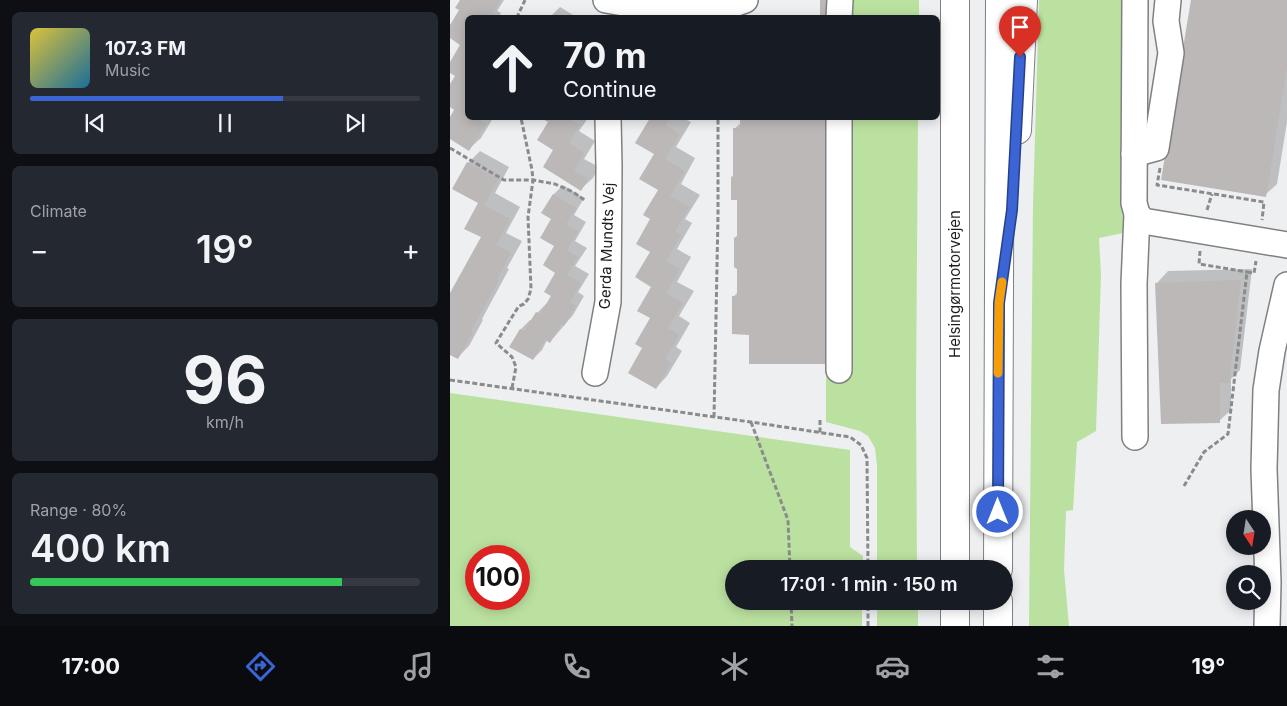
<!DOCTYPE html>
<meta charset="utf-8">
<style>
:root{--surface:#171b24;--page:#242831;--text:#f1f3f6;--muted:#9ea1a6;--line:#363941;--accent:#3b64d5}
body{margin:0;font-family:Inter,sans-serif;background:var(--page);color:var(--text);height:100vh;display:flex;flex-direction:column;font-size:19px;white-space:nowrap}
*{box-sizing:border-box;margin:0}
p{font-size:16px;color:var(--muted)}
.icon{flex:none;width:28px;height:28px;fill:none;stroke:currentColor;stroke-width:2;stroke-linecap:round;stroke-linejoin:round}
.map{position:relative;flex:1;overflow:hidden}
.panel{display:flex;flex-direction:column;gap:12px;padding:12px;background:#0d0f14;width:450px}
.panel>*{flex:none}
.top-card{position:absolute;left:15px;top:15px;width:475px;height:105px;border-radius:8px;box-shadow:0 2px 12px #0003;background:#171b24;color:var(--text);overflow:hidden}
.needle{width:32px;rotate:168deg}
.buttons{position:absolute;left:776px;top:510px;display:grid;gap:10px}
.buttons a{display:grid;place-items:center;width:45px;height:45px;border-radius:50%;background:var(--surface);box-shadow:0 2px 12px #0003;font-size:25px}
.speed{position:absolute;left:15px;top:545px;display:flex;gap:10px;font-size:25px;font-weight:700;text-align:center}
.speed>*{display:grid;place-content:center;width:65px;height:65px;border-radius:50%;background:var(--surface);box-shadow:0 2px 12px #0003;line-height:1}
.speed .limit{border:8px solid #d22;background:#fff;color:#111}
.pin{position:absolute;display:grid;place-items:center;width:42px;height:42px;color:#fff;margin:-51px -21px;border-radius:50% 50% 50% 0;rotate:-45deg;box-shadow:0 0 5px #0007}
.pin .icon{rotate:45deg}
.me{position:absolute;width:55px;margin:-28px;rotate:0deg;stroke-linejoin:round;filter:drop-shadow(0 0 4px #0008)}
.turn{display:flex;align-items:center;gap:18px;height:105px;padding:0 15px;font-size:22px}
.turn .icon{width:65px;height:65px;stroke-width:2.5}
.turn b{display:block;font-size:35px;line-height:42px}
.big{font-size:38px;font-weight:600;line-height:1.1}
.panel .tile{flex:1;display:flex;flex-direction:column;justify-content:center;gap:8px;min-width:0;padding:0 18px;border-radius:8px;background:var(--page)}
.panel .dial{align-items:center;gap:0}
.dial b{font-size:65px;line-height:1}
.song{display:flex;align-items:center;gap:15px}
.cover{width:60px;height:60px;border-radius:8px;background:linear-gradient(135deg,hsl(50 70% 55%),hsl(200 70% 35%))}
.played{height:5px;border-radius:2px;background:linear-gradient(90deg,var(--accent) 65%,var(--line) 65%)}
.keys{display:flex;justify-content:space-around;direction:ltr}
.heat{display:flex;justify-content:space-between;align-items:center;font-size:28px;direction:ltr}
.charge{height:8px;border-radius:4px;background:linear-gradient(90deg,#34c759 80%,var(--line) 0)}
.trip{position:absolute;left:275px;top:560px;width:288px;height:50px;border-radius:25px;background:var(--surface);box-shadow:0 2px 12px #0003;font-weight:600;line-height:50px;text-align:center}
.tab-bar{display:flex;height:80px;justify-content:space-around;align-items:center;background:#090b0e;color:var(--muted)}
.tab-bar .icon{width:35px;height:35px}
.tab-bar .selected{color:var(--accent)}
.tab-bar b{font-size:22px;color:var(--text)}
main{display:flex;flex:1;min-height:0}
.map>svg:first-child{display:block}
.green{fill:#bbe1a0;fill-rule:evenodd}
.shadow{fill:#0003}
.building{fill:#bbb8b7}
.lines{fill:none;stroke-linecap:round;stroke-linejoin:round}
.minor-casing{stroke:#7f8082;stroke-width:28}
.highway-casing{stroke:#7f8082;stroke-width:30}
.path{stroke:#8a8b8c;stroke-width:3;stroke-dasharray:5 2.5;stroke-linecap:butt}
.minor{stroke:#fff;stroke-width:25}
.highway{stroke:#fff;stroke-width:28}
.route-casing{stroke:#26418a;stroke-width:12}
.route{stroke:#3b64d5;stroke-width:9}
.slow{stroke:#f59e0b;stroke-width:9}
.labels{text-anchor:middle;stroke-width:4;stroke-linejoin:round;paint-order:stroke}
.street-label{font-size:15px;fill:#1e1e1f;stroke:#fff}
</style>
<main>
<section class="panel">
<div class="tile">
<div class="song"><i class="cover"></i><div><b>107.3 FM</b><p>Music</p></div></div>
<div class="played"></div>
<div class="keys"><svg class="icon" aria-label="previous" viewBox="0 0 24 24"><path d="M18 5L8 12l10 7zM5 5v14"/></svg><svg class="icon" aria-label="pause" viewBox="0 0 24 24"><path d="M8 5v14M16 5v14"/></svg><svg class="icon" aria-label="next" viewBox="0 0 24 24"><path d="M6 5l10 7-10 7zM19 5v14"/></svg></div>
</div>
<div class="tile"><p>Climate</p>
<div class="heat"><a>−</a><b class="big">19°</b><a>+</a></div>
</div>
<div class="tile dial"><b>96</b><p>km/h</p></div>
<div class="tile"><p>Range · 80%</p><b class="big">400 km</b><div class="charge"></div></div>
</section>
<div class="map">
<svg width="837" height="626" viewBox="0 0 837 626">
<rect width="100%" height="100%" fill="#edeff1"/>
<g class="green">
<path d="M381,0H469V17L381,18Z"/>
<path d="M589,0H671L673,233L649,238L651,275L646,431L627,442L623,510L616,511L614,570L619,626H579L583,205Z"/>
<path d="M381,118H468L466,393L467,569H427V465L425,448L418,436L410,431L376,422V372L380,364Z"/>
<path d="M0,393L400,450V547L413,556V569H284V601H412V626H0ZM69,556V599H26V556Z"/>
<rect x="427" y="601" width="41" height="25"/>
</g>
<g class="shadow">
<path d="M11,0H54L47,11L51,13L48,18H18V118H43L31,138L19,149L0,138V119L6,109L0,106V86L7,75L0,71V64L12,44L0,37V27L10,10Z"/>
<path d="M742,0H837V122L827,184L815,195Z"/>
<path d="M110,7L128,18H99Z"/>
<path d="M94,118H138L129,131L145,141L134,159L149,167L143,178L131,189L105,149L100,121Z"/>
<path d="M202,118H233L241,122L226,147L245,158L231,184L250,195L235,219L242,223L227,249L241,257L227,282L244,291L229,316L240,323L226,347L232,351L217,376L206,388L194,347L202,318L203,286L201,219L210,190L205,154L187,143Z"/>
<path d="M292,118H389L300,333L283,297L288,292V199L284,175V129L292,122Z"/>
<path d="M30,151L59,167L45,193L70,207L56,233L72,241L57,268L59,269L32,319L33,320L19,346L7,358L0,354V295L32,237L30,203L18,163Z"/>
<path d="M113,185L134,198L124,215L136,222L125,241L137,248L125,266L139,274L128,292L134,296L123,315L100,342L97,340L92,350L83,359L61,346L71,329L80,320L82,321L87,313L96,304H97L102,295L107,272L103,219L93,213L104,194Z"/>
<path d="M802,269L790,370L781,379V410L769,421L707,283L718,271Z"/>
</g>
<g class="building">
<path d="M10,0H50L40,18H18V118H25L36,124L19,151L0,139V117L4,110L0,107V84L5,76L0,73V62L10,45L0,38V25L9,10L5,8Z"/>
<rect x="370" y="0" width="11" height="18"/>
<path d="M741,0H837V67L816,197L711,180Z"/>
<path d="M91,118H117L130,125L119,143L134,153L124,171L138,179L131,191L93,167L103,150L87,140L98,122Z"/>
<path d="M200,118H220L215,125L230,134L215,159L235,171L220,196L239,207L225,231L231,235L216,261L230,269L216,294L233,303L218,328L229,335L215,359L221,363L206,389L178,373L192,348L185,344L200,318L187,311L201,287L185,277L200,252L186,244L200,219L193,215L208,190L189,179L204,154L185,143Z"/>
<path d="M290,118H381L380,364H299V335L282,334V296H287V269L284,267V238L287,236V200H281V177L283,176V128H290Z"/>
<path d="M17,162L48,179L34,205L60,219L46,245L61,253L47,279L49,280L21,331L23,332L8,359L0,355V293L31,237L14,229L28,203L2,189Z"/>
<path d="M103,194L126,208L116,224L128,231L117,250L128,257L117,275L131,283L120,302L126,306L114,326L111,324L100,343L95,340L83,360L59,347L70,329L74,331L86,312L90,314L101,296L94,292L105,273L93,265L104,246L90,238L101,219L91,213Z"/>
<path d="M791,280L779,383H770V423L711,424L705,283Z"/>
</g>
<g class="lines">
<defs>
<g id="minor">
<path d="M156,0L202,8L267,10L295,0"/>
<path d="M685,0L684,203L687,214L684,284L685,437"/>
<path d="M389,18L390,0"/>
<path d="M684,154L706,148L721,53L716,21L718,0"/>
<path d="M687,214L693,221L837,245"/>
<path d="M389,370V118"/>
<path d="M145,373L158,302L159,167L158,118"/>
<path d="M817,626L818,582L814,469L816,390L822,351L837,285"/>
</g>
<g id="highway">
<path d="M567,130L573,0"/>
<path d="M505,569V0"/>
<path d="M548,569L550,0"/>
<path d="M505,601V626"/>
<path d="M548,626V601"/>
</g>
</defs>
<use href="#minor" class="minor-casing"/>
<use href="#highway" class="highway-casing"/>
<g class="path">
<path d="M69,18L68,15L75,0"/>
<path d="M0,148L54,180H83L105,184L123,192L136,201"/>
<path d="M710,168L707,185L814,202L812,220"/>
<path d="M757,210L762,194"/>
<path d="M750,251L749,264L797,272"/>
<path d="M0,380L301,422L400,437L411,445L417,458L418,569"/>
<path d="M62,388L66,367L62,357L46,343L65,312L69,306L74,304L78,299L81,289L78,217L83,180L82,170L71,118"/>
<path d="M264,417L268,216V118"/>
<path d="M370,420V433"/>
<path d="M301,422L338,520L340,569"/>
<path d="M734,486L754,452L778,434L797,272L804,273L806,261"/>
<path d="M341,601L342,626"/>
<path d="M418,626V601"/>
</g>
<use href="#minor" class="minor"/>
<use href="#highway" class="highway"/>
</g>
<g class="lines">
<defs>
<path id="route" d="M548,512L549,303L562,210L570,57"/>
</defs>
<use href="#route" class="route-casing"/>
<use href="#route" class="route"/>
<path class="slow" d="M548,373L549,303L552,282"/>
</g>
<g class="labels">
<g class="street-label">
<text transform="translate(157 246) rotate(-88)" y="5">Gerda Mundts Vej</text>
<text transform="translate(505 284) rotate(-90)" y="5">Helsingørmotorvejen</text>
</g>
</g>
</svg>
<div class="buttons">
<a><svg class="needle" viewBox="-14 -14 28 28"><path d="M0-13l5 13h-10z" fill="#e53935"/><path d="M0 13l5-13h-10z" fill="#9ea1a6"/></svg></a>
<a><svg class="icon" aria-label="search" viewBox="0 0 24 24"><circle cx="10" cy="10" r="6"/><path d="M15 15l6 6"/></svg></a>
</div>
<div class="speed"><div class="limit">100</div></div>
<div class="pin" style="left:570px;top:57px;background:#d93025"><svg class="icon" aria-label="arrive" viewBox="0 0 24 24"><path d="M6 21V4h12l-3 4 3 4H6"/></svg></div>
<svg class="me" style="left:548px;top:512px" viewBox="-20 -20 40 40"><circle r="17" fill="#3b64d5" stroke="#fff" stroke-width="3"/><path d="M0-11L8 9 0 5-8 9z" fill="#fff"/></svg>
<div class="trip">17:01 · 1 min · 150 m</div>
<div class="top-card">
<div class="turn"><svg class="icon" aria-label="ahead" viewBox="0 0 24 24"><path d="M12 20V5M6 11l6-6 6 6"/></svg><div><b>70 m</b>Continue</div></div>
</div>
</div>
</main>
<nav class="tab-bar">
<b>17:00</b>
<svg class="icon selected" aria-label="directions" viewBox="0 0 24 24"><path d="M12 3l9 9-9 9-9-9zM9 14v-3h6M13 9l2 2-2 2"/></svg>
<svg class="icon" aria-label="music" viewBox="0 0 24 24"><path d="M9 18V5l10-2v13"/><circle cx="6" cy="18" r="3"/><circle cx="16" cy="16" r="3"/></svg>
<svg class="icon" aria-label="phone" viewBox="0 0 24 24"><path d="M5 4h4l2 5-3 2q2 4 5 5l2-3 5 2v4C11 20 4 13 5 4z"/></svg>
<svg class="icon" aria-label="climate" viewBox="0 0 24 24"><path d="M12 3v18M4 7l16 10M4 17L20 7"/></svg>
<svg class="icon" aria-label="car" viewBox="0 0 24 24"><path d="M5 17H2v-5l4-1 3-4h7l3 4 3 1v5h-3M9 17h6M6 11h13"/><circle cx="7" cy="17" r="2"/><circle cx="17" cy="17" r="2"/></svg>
<svg class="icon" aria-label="filters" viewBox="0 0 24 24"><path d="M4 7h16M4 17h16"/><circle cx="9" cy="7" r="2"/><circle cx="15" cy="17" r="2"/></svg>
<b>19°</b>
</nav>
